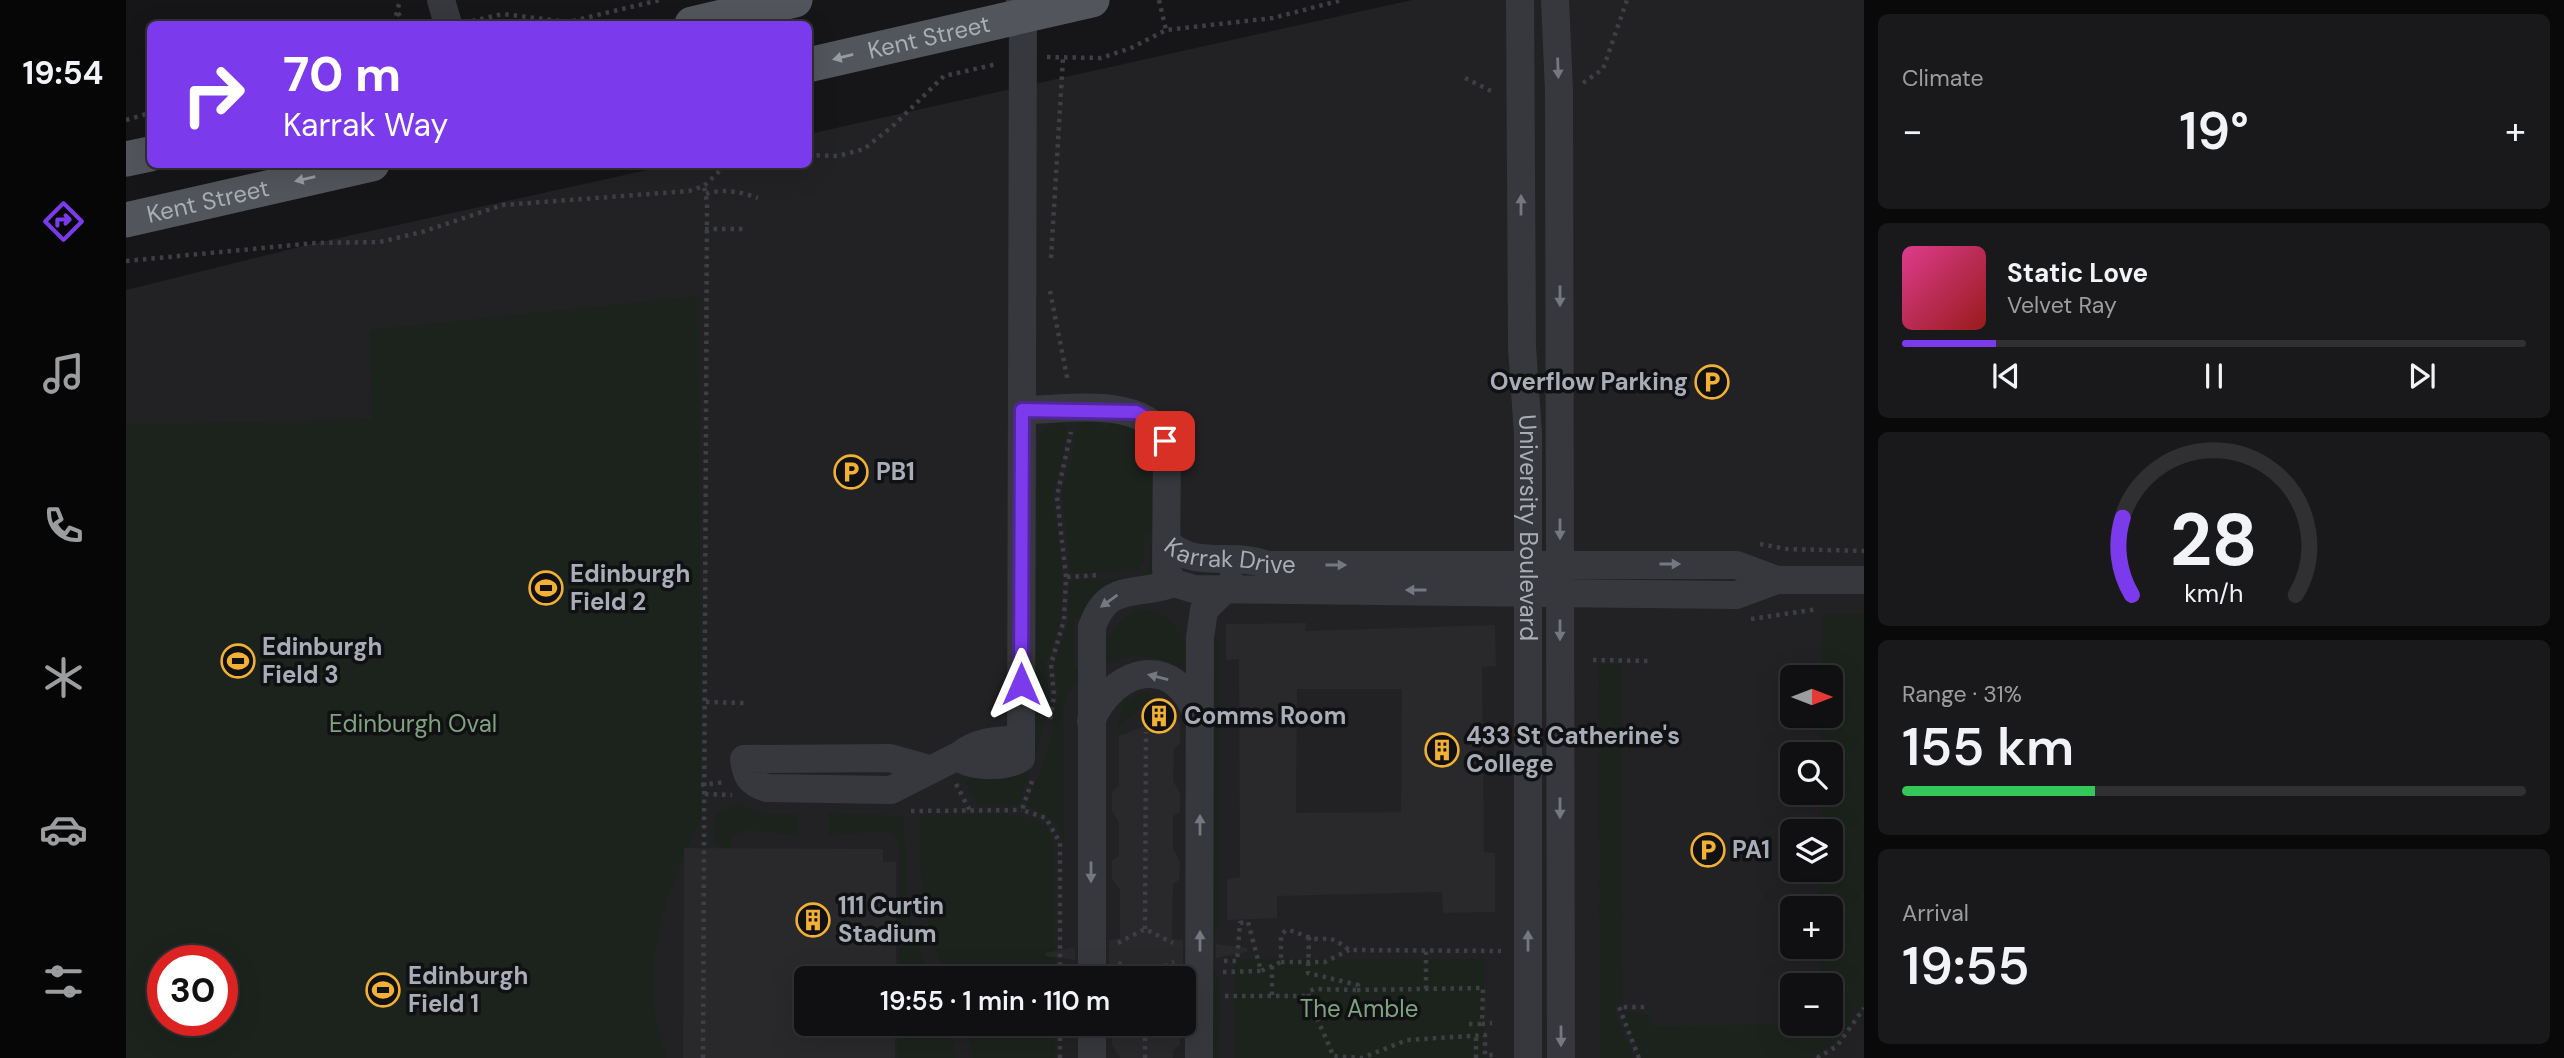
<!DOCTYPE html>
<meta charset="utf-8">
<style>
:root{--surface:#101012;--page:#19191b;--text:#f1f3f6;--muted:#9c9d9f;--line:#303032;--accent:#7c3aed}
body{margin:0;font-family:"DM Sans",sans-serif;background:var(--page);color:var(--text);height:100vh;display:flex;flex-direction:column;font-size:26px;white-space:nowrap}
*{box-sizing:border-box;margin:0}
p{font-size:23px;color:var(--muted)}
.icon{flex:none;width:38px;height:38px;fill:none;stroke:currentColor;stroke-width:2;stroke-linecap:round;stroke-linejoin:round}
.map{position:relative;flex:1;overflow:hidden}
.side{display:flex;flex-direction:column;gap:14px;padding:14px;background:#09090a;width:700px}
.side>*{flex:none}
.guide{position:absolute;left:21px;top:21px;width:665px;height:147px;border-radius:10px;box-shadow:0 7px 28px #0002,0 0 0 2px var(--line);background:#7c3aed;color:#fff;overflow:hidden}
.needle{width:46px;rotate:90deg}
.controls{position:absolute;left:1654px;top:665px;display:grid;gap:14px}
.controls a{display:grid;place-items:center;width:63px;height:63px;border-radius:10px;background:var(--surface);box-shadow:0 7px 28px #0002,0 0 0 2px var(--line);font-size:35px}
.speed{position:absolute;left:21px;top:945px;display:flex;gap:14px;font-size:35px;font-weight:700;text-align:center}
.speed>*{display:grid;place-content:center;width:91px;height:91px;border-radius:50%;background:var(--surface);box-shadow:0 7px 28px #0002,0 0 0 2px var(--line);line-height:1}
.speed .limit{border:10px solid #d22;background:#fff;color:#111}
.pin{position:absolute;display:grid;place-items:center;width:60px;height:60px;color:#fff;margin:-30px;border-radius:14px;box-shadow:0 4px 10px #0006}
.me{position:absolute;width:77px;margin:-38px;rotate:0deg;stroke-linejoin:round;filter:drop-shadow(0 0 5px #0008)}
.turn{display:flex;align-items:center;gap:24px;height:147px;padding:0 21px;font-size:32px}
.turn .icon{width:91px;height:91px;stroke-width:2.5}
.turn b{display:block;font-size:49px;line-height:60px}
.big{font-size:52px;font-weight:600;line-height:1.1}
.side .card{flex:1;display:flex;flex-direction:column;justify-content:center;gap:10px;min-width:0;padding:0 24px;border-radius:10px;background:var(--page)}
.side .dial{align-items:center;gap:0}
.dial svg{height:182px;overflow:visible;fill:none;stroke:var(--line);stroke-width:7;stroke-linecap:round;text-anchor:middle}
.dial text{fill:var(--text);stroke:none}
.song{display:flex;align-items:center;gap:21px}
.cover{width:84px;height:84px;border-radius:10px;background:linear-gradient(135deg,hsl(330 70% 55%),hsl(0 70% 35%))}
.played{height:7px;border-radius:4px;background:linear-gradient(90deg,var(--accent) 15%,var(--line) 15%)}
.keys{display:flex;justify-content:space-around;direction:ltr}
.heat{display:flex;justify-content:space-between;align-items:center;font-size:38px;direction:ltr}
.charge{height:10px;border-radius:5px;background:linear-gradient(90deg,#34c759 31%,var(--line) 0)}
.trip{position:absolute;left:668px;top:966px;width:402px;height:70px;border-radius:10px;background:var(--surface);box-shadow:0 7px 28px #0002,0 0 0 2px var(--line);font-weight:600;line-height:70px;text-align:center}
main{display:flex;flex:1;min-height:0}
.tabs{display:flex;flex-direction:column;width:126px;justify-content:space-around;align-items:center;background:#060607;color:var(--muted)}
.tabs .icon{width:49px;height:49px}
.tabs .on{color:var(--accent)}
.tabs b{font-size:32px;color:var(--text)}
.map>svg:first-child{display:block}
.built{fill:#222225;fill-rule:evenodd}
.green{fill:#1c231d;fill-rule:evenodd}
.building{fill:#29292c;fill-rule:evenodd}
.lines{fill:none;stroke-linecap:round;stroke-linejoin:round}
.path{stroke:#3d3f44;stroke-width:4.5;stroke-dasharray:3.5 5;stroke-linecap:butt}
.minor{stroke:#37383d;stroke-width:28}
.major{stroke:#53555c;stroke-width:35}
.oneway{fill:#979ba6}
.oneway2{fill:#757881}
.route-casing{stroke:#51269a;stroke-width:18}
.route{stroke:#7c3aed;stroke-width:12}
.labels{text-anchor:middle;stroke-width:7;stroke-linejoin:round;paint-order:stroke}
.street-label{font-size:24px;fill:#a8adb8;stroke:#111113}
.poi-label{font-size:24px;font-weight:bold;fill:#a8adb8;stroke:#111113;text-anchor:start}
.park-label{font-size:24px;fill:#7fa381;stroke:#111113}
</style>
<main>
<nav class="tabs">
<b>19:54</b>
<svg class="icon on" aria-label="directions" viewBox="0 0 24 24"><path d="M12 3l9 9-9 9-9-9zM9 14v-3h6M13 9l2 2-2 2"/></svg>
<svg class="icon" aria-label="music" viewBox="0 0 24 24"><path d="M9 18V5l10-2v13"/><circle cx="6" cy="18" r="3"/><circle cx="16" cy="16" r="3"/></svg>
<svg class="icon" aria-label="phone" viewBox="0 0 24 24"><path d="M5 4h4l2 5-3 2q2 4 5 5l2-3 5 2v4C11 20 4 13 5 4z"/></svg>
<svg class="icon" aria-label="climate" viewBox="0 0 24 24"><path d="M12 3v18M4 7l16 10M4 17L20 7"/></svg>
<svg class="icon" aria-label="car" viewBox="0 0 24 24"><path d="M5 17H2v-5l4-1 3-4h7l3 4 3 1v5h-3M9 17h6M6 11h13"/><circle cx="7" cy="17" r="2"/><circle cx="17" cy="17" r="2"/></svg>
<svg class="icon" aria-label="filters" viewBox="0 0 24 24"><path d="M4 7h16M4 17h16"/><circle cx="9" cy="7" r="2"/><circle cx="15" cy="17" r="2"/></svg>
</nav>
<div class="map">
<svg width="1738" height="1058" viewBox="0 0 1738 1058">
<rect width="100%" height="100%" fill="#161618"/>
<path class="built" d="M1286,0H1738V1058H0V290L181,245L544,165L682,164L683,134ZM1666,677H1704V716H1666ZM1666,754H1704V793H1666ZM1666,831H1704V870H1666ZM1666,908H1704V947H1666ZM37,961H96V1020H37ZM681,978H1059V1024H681ZM1666,985H1704V1024H1666Z"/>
<g class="green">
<path d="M573,296L575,818C538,895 508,974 541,1058H0V425L246,419L244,330ZM37,961H96V1020H37Z"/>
<path d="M936,422L941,427L938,451L926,495L937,577L935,621L920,663L923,696L915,737L892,805H852L839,781L906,758L909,745L912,438L920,427Z"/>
<path d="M975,422L976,427H982L984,422C1010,428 1028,438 1028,468L1023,469V475H1027L1030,532L1018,536V561L1012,571L945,573L936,492L947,453L950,427L957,422Z"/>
<path d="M1025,545L1029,546L1028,572L1023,577C992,582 961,583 956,620L948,619V668H956C952,685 939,693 937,711L938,842L928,820L901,805L922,749L927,724L932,695L929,664L942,624L944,581L1015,577L1024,567Z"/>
<path d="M1014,609C1051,611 1060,641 1065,673C1034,655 1009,651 976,665C978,642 990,617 1014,609Z"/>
<path d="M1738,614V1001L1718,1034L1686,1058H1516L1498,1020V1011L1525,1015L1526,1026L1704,1024V985H1694V947H1704V908H1694V870H1704V831H1694L1695,793H1704V754H1695V716H1704V677H1695L1697,615Z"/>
<path d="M1086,630L1093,643V917L1090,933L1085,938Z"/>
<path d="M1473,664L1496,665L1497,1004H1490V1016L1508,1058H1474Z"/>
<path d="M1016,692L1031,695L991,728L996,705Z"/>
<path d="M612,803L631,813L671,815L672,835L621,830L606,836L603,852L587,840L590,813Z"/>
<path d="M703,813L777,816L782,910L788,937L805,978H773V848L768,834L757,831L703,835Z"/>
<path d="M794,816C818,816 897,810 913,821C924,828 927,837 928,848L929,978H822C795,921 793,878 794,816Z"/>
<rect x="1108" y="959" width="250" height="99"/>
<path d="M1085,967L1093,980V1058H1084Z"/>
<path d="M772,1024H823L830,1058H772Z"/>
<path d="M839,1024H929V1058H847Z"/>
</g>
<g class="building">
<path d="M1180,623L1179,631L1369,625L1370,666L1356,667L1358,852L1369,853V912L1317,913L1316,892L1151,896V918L1101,920V879L1114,877L1113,659L1100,660V624ZM1171,689H1276L1275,812L1170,813Z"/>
<path d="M1033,699L1054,724V743L1048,749L1047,781L1054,793V812L1047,816V849L1054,861L1053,880L1047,884L1046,939L1057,940V965L1047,967V978H993V966L983,964V940L994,938V890L986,879V860L993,856V822L986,811V792L993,786V736L1019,726L1022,712Z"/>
<path d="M558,848L757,849V862H770V978H681V1024H769V1058H557Z"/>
<path d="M1090,944L1121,948V952L1090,958Z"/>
<path d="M949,947V960L920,956L919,953Z"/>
<path d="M986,1024H1054V1045L1047,1050V1058H994L986,1045Z"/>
</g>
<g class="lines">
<g class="path">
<path d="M1033,0L1040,30"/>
<path d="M272,13L279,24"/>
<path d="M346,21L377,14L442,22L534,0"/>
<path d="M268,24L274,0"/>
<path d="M921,57L975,58L1005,48L1040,30L1147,18L1216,0"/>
<path d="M1339,78L1369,93"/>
<path d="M1457,83L1477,69L1501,0"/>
<path d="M0,120L24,113"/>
<path d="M682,155L712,156L738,149L769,124L818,76L871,64"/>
<path d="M580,194C597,188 615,192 632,198"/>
<path d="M579,229H620"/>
<path d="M925,258L937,58"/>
<path d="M0,261L189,243L254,242L296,232L377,205L563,191L578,186L601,164"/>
<path d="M924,291L942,382"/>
<path d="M1634,544L1661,549L1738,551"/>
<path d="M941,577L974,575"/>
<path d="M1625,619L1692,609"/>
<path d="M1467,660L1524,661"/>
<path d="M580,702L618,703"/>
<path d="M924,719L928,696L925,664L938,620L940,577L931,496L945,432"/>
<path d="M906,781L896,810L920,818L934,843V978"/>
<path d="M830,784L844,811"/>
<path d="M575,785L599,782"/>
<path d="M579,794L606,795"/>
<path d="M785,811L896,810"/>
<path d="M1019,929L1020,732"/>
<path d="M1183,937L1182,973L1232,985L1231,990L1188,989L1182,992C1182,1003 1202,1040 1207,1056L1236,1058L1281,1040L1359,1035V1055H1367"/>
<path d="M992,943L1019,929L1047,943"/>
<path d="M1098,961H1111L1114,923L1122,922L1135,971L1155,962V935L1160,930C1170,931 1173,934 1182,937C1203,944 1198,930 1223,950L1375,951"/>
<path d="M1155,962H1199L1223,950"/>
<path d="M992,963L1019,975L1048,962"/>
<path d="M1146,966V996"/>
<path d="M1097,972L1135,971"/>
<path d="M1300,989V951"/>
<path d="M1231,990L1357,988L1356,1024L1366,1023"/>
<path d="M1099,996H1182"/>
<path d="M1343,1024H1356"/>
<path d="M577,1058L581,202L578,186"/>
<path d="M934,1058V1024"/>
<path d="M1019,1058V1024"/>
<path d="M1350,1058V1035"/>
<path d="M1513,1058L1493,1007H1522"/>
<path d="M1691,1058L1711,1046L1738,1008"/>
</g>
<g class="minor">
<path d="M315,0L322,24"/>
<path d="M894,0L897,16L895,758C882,767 853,767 839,761L834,755C852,740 873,741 895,739"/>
<path id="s1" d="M1394,0L1396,347L1402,434V1058"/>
<path d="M1429,0L1433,91L1435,1058"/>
<path d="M896,410C941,410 1029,393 1041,449L1040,570L1048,583L1068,589L1610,595L1651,580H1738"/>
<path id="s2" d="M1042,543C1068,570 1109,551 1141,565H1611L1651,580"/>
<path d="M965,721C989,665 1051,653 1072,718"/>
<path d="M803,769L764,758L618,759C620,776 624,783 641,788L765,790L834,755"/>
<path d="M966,978V627C982,581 1010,597 1048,583"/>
<path d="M966,1058V1024"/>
<path d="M1073,1058L1074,638L1078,610L1105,583"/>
</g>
<g class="major">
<path d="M566,24L669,0"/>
<path id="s3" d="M682,65L966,0"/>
<path d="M0,159L24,154"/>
<path id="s4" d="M0,220L246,164"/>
</g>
</g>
<defs><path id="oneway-solid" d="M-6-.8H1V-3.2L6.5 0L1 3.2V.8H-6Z" transform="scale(1.75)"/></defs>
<g class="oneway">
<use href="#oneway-solid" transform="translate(717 57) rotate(166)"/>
<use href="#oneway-solid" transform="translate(179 179) rotate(167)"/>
</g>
<g class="oneway2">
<use href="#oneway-solid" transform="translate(1432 68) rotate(88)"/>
<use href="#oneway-solid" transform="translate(1395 205) rotate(-90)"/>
<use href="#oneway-solid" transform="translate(1434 296) rotate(90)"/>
<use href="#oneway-solid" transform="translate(1434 529) rotate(90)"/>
<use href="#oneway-solid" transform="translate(1544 564)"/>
<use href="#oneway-solid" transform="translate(1210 565)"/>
<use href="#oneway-solid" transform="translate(1290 590) rotate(-180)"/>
<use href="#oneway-solid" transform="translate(983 601) rotate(144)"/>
<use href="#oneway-solid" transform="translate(1434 630) rotate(90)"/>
<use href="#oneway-solid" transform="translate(1032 677) rotate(-166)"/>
<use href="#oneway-solid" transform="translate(1434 808) rotate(90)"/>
<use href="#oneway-solid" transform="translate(1074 825) rotate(-90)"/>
<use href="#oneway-solid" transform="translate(965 872) rotate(90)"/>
<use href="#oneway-solid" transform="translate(1074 941) rotate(-90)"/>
<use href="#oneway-solid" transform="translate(1402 941) rotate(-90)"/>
<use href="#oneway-solid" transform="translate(1435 1036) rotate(90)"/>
</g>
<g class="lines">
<defs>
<path id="route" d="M895,684L896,410L1010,412L1026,421L1039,441"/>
</defs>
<use href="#route" class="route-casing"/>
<use href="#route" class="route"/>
</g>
<defs>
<symbol id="parking-ring" viewBox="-11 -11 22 22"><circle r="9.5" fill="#111113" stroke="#f2b134" stroke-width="1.5"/><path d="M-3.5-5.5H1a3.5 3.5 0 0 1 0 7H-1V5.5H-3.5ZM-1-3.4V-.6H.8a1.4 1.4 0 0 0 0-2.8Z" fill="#f2b134"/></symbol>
<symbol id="stadium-ring" viewBox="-11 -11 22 22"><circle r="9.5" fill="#111113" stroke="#f2b134" stroke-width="1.5"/><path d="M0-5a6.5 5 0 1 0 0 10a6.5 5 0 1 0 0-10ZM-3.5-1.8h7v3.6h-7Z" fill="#f2b134"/></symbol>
<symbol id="building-ring" viewBox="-11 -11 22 22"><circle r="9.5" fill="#111113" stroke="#f2b134" stroke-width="1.5"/><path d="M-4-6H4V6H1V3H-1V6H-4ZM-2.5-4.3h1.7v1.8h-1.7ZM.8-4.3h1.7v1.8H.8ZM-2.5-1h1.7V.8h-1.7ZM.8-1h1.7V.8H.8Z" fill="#f2b134"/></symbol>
</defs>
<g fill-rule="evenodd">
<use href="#parking-ring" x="1567" y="363" width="38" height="38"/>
<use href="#parking-ring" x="706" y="453" width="38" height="38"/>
<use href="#stadium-ring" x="401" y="569" width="38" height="38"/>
<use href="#stadium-ring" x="93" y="642" width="38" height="38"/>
<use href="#building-ring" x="1014" y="697" width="38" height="38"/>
<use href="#building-ring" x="1297" y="731" width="38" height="38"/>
<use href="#parking-ring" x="1563" y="831" width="38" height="38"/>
<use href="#building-ring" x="668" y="901" width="38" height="38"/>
<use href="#stadium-ring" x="238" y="971" width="38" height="38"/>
</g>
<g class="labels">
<g class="street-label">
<text dy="8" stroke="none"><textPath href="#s3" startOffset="124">Kent Street</textPath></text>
<text dy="8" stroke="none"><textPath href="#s4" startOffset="84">Kent Street</textPath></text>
<text dy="8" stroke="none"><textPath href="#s1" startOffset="528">University Boulevard</textPath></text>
<text dy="8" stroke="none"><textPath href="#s2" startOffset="66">Karrak Drive</textPath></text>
</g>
<g class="poi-label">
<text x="1562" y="390" text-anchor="end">Overflow Parking</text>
<text x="750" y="480">PB1</text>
<text x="444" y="582">Edinburgh<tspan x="444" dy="28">Field 2</tspan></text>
<text x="136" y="655">Edinburgh<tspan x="136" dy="28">Field 3</tspan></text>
<text x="1058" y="724">Comms Room</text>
<text x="1340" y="744">433 St Catherine's<tspan x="1340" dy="28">College</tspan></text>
<text x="1606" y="858">PA1</text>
<text x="712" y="914">111 Curtin<tspan x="712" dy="28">Stadium</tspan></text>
<text x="282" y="984">Edinburgh<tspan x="282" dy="28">Field 1</tspan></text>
</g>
<g class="park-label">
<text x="287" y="732">Edinburgh Oval</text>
<text x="1233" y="1017">The Amble</text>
</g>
</g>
</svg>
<div class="controls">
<a><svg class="needle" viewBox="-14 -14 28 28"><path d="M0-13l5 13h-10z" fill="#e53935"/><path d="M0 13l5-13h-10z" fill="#9c9d9f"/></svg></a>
<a><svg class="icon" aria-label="search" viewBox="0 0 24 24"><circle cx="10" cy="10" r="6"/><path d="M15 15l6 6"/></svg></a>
<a><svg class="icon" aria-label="layers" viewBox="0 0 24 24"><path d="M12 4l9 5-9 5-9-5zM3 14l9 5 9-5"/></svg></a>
<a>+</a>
<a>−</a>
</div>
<div class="speed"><div class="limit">30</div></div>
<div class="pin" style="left:1039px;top:441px;background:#d93025"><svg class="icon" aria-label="arrive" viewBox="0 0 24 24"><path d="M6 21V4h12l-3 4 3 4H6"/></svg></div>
<svg class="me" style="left:895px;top:684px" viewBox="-20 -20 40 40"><path d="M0-17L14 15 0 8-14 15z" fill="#7c3aed" stroke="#fff" stroke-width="4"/></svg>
<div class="trip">19:55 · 1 min · 110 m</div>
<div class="guide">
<div class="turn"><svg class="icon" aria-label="right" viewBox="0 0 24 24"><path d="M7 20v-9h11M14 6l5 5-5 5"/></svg><div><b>70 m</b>Karrak Way</div></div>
</div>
</div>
<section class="side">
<div class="card"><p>Climate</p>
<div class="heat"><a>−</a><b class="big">19°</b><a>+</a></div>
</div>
<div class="card">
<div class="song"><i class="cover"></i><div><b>Static Love</b><p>Velvet Ray</p></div></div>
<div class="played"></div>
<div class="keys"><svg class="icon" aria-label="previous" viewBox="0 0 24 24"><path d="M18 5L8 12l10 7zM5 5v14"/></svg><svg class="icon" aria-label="pause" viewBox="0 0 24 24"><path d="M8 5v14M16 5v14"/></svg><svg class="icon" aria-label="next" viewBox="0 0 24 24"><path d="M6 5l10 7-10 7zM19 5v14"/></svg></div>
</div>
<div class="card dial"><svg viewBox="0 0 100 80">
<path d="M14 69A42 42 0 1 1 86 69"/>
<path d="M14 69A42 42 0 0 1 10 35" stroke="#7c3aed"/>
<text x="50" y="56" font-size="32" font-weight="700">28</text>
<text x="50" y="72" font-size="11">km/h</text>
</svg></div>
<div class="card"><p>Range · 31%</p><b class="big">155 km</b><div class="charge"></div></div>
<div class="card"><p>Arrival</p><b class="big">19:55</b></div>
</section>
</main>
